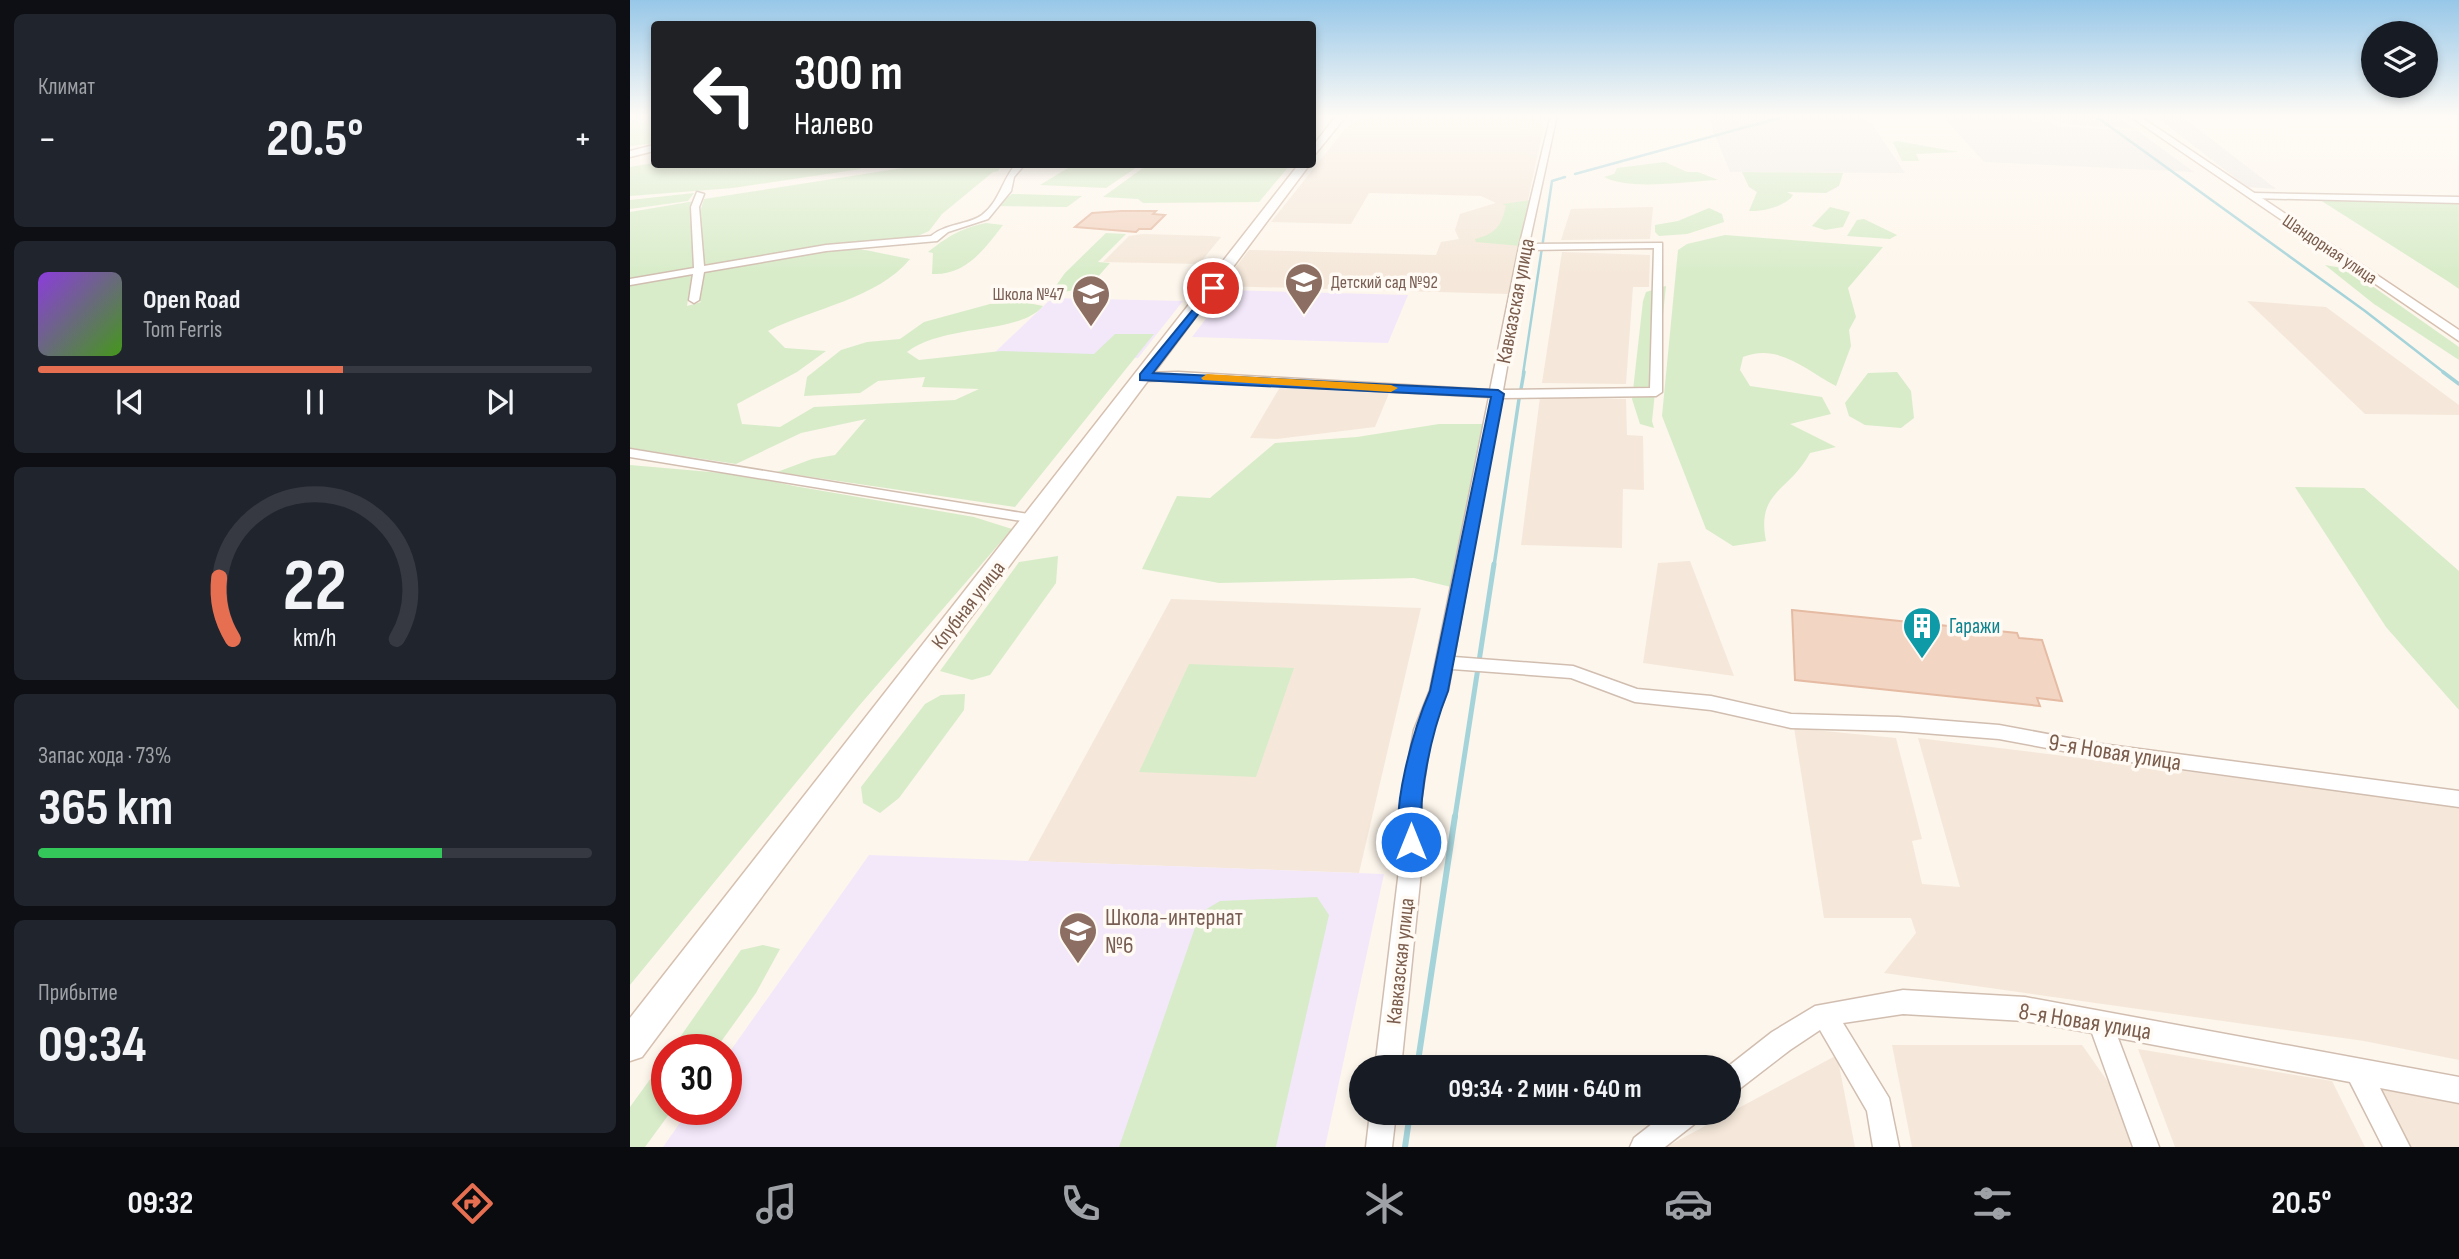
<!DOCTYPE html>
<html lang="ru">
<meta charset="utf-8">
<style>
:root{--surface:#171b24;--page:#20242c;--text:#f1f3f6;--muted:#9ea1a6;--line:#363941;--accent:#e76f51}
body{margin:0;font-family:"Sofia Sans Condensed",sans-serif;background:var(--page);color:var(--text);height:100vh;display:flex;flex-direction:column;font-size:26px;white-space:nowrap}
*{box-sizing:border-box;margin:0}
p{font-size:23px;color:var(--muted)}
.icon{flex:none;width:38px;height:38px;fill:none;stroke:currentColor;stroke-width:2;stroke-linecap:round;stroke-linejoin:round}
.map{position:relative;flex:1;overflow:hidden}
.panel{display:flex;flex-direction:column;gap:14px;padding:14px;background:#0d0f14;width:630px}
.panel>*{flex:none}
.banner{position:absolute;left:21px;top:21px;width:665px;height:147px;border-radius:7px;box-shadow:0 4px 10px #0003;background:#202124;color:#fff;overflow:hidden}
.buttons{position:absolute;left:1731px;top:21px;display:grid;gap:14px}
.buttons a{display:grid;place-items:center;width:77px;height:77px;border-radius:50%;background:var(--surface);box-shadow:0 4px 10px #0003;font-size:35px}
.speed{position:absolute;left:21px;top:1034px;display:flex;gap:14px;font-size:35px;font-weight:700;text-align:center}
.speed>*{display:grid;place-content:center;width:91px;height:91px;border-radius:50%;background:var(--surface);box-shadow:0 4px 10px #0003;line-height:1}
.speed .limit{border:10px solid #d22;background:#fff;color:#111}
.pin{position:absolute;display:grid;place-items:center;width:60px;height:60px;color:#fff;margin:-30px;border:4px solid #fff;border-radius:50%;box-shadow:0 2px 7px #0007}
.me{position:absolute;width:77px;margin:-38px;rotate:0deg;stroke-linejoin:round;filter:drop-shadow(0 0 5px #0008)}
.turn{display:flex;align-items:center;gap:24px;height:147px;padding:0 28px;font-size:32px}
.turn .icon{width:91px;height:91px;stroke-width:2.5}
.turn b{display:block;font-size:49px;line-height:60px}
.big{font-size:52px;font-weight:700;line-height:1.1}
.panel .tile{flex:1;display:flex;flex-direction:column;justify-content:center;gap:10px;min-width:0;padding:0 24px;border-radius:10px;background:var(--page)}
.panel .dial{align-items:center;gap:0}
.dial svg{height:182px;overflow:visible;fill:none;stroke:var(--line);stroke-width:7;stroke-linecap:round;text-anchor:middle}
.dial text{fill:var(--text);stroke:none}
.song{display:flex;align-items:center;gap:21px}
.cover{width:84px;height:84px;border-radius:10px;background:linear-gradient(135deg,hsl(270 70% 55%),hsl(100 70% 35%))}
.played{height:7px;border-radius:4px;background:linear-gradient(90deg,var(--accent) 55%,var(--line) 55%)}
.keys{display:flex;justify-content:space-around;direction:ltr}
.heat{display:flex;justify-content:space-between;align-items:center;font-size:38px;direction:ltr}
.charge{height:10px;border-radius:5px;background:linear-gradient(90deg,#34c759 73%,var(--line) 0)}
.trip{position:absolute;left:719px;top:1055px;width:392px;height:70px;border-radius:35px;background:var(--surface);box-shadow:0 4px 10px #0003;font-weight:700;line-height:70px;text-align:center}
.dock{display:flex;height:112px;justify-content:space-around;align-items:center;background:#090b0e;color:var(--muted)}
.dock .icon{width:49px;height:49px}
.dock .active{color:var(--accent)}
.dock b{font-size:32px;color:var(--text)}
main{display:flex;flex:1;min-height:0}
.map>svg:first-child{display:block}
.residential{fill:#f5e8da}
.industrial{fill:#efe9e4}
.education{fill:#f3e8fa}
.green{fill:#d8ecc9}
.lines{fill:none;stroke-linecap:round;stroke-linejoin:round}
.stream-far3{stroke:#a5d3da;stroke-width:2.5}
.stream-far2{stroke:#a5d3da;stroke-width:3.5}
.stream-far1{stroke:#a5d3da;stroke-width:5}
.stream{stroke:#a5d3da;stroke-width:6}
.building{fill:#f3d5c3;stroke:#e6bba3;stroke-width:2}
.street-casing{stroke:#d1beb0;stroke-width:3}
.secondary-casing{stroke:#d6c0b0;stroke-width:3}
.street{fill:#fff;fill-rule:evenodd}
.secondary{fill:#fff;fill-rule:evenodd}
.route{fill:#1a73e8;stroke:#114b97;stroke-width:2}
.slow{fill:#f59e0b}
.labels{text-anchor:middle;stroke-width:7;stroke-linejoin:round;paint-order:stroke}
.far-street-label{font-size:18px;fill:#7a5c4d;stroke:#fffaf3}
.far-education-label{font-size:18px;fill:#785e54;stroke:#fffaf3;text-anchor:start}
.street-label{font-size:21px;fill:#7a5c4d;stroke:#fffaf3}
.culture-label{font-size:21px;fill:#0d838f;stroke:#fffaf3;text-anchor:start}
.near-street-label{font-size:24px;fill:#7a5c4d;stroke:#fffaf3}
.near-education-label{font-size:24px;fill:#785e54;stroke:#fffaf3;text-anchor:start}
</style>
<main>
<section class="panel">
<div class="tile"><p>Климат</p>
<div class="heat"><a>−</a><b class="big">20.5°</b><a>+</a></div>
</div>
<div class="tile">
<div class="song"><i class="cover"></i><div><b>Open Road</b><p>Tom Ferris</p></div></div>
<div class="played"></div>
<div class="keys"><svg class="icon" aria-label="previous" viewBox="0 0 24 24"><path d="M18 5L8 12l10 7zM5 5v14"/></svg><svg class="icon" aria-label="pause" viewBox="0 0 24 24"><path d="M8 5v14M16 5v14"/></svg><svg class="icon" aria-label="next" viewBox="0 0 24 24"><path d="M6 5l10 7-10 7zM19 5v14"/></svg></div>
</div>
<div class="tile dial"><svg viewBox="0 0 100 80">
<path d="M14 69A42 42 0 1 1 86 69"/>
<path d="M14 69A42 42 0 0 1 8 42" stroke="#e76f51"/>
<text x="50" y="56" font-size="32" font-weight="700">22</text>
<text x="50" y="72" font-size="11">km/h</text>
</svg></div>
<div class="tile"><p>Запас хода · 73%</p><b class="big">365 km</b><div class="charge"></div></div>
<div class="tile"><p>Прибытие</p><b class="big">09:34</b></div>
</section>
<div class="map">
<svg width="1829" height="1147" viewBox="0 0 1829 1147">
<rect width="100%" height="100%" fill="#fdf6ec"/>
<g class="residential">
<path d="M734,115H916L878,294L591,286L619,250L806,255L811,242L829,239L825,230L830,214L866,203L851,196L739,193L721,224L641,222L723,119H731Z"/>
<path d="M1023,207L1020,239L931,240L941,209Z"/>
<path d="M513,234L581,236L591,237L569,264L473,262L499,236Z"/>
<path d="M932,252L1020,255L1019,287H1003L996,384L912,383Z"/>
<path d="M1617,301L1696,307L1829,405V415L1735,414Z"/>
<path d="M650,387L760,391L745,427L647,439L620,438Z"/>
<path d="M910,397L996,399L997,435L1013,436L1014,490L993,489L992,548L891,545Z"/>
<path d="M1059,561H1060L1104,676L1013,663L1028,563Z"/>
<path d="M541,599L791,608L729,873L398,861Z"/>
<path d="M1164,728L1266,738L1292,839L1282,841L1292,884L1330,887L1288,738L1829,805V1060L1734,1041L1254,973L1286,933L1281,918H1194Z"/>
<path d="M1262,1045H1452L1481,1086L1503,1147H1282Z"/>
<path d="M1508,1049L1702,1081L1735,1147H1545Z"/>
<path d="M1207,1055L1225,1147H1036Z"/>
<path d="M1743,1080L1829,1097V1147H1777Z"/>
</g>
<g class="industrial">
<path d="M1077,115H1236L1275,173L1100,172Z"/>
<path d="M1299,115H1485L1504,128L1439,125L1417,118L1424,126L1508,131L1564,172L1354,162L1312,116Z"/>
<path d="M1524,115H1550L1646,189L1617,187Z"/>
</g>
<g class="education">
<path d="M598,290L778,295L758,343L562,337Z"/>
<path d="M422,298L553,301L508,358L363,354Z"/>
<path d="M239,855L754,874L695,1147H33L59,1110H96V1057Z"/>
</g>
<g class="green">
<path d="M0,115H24V143L0,146Z"/>
<path d="M1267,141L1328,152L1286,154L1289,161H1272L1263,142Z"/>
<path d="M1035,162L1057,172H1068L1088,180C1057,181 1000,191 974,177L984,174L987,168Z"/>
<path d="M24,163V164L234,165L230,169L103,188L0,196V167Z"/>
<path d="M292,165H372L368,171L363,172L312,214L299,231L281,239L75,267L70,212L74,199Z"/>
<path d="M443,165V164L510,165L476,188L410,185Z"/>
<path d="M517,165V164L660,165L629,202L513,203L508,199L473,197Z"/>
<path d="M1112,172L1213,173L1209,186L1196,193L1157,192L1163,195C1157,206 1130,212 1119,211L1127,192L1119,187Z"/>
<path d="M64,193L58,201L0,209V200Z"/>
<path d="M382,194L452,196L437,207L366,206Z"/>
<path d="M1687,198L1829,203V289L1819,282Z"/>
<path d="M901,200L891,246L846,242L845,239C865,234 871,227 876,206L873,204Z"/>
<path d="M65,201L62,208L63,270L0,281V212Z"/>
<path d="M1200,207L1220,212L1213,227L1195,230L1182,226Z"/>
<path d="M1079,208L1092,214L1094,222L1057,234L1029,236L1025,232V225L1048,221Z"/>
<path d="M1234,219L1267,235L1260,239L1217,236L1227,220Z"/>
<path d="M356,223L373,225C355,249 335,276 302,274L303,253L298,252C317,237 331,228 356,223Z"/>
<path d="M476,233L496,234L468,262L480,263L458,288L420,294L435,273Z"/>
<path d="M1095,235L1253,247L1218,288L1226,317L1219,330L1221,346L1206,386C1176,370 1149,343 1113,357L1110,370L1120,386L1192,397L1201,414L1160,424L1206,447L1180,453C1159,492 1126,491 1136,541L1103,546L1076,529L1032,416L1048,250L1057,244Z"/>
<path d="M210,248C235,248 256,255 280,259C247,299 183,308 138,331L155,348L196,351L167,372L107,404L112,424L150,427L184,407L325,400L349,389L292,387L295,377L248,381L230,393L174,396L177,377L211,350L237,342L270,339L294,322L360,304L393,302L413,306C389,335 316,323 277,352L289,360L371,351L464,354L485,334H524L385,507L147,472L182,459L205,455L236,419L171,433L106,464L0,448V283L62,273L57,306L71,302L68,299L74,270Z"/>
<path d="M1695,265L1718,269L1829,347V360L1744,304Z"/>
<path d="M1036,286L1022,421L1024,428L1010,424L1002,399L1013,301L1016,292Z"/>
<path d="M1267,372L1281,391L1284,418L1271,428L1235,425L1219,416L1215,403L1238,373Z"/>
<path d="M809,424H856L821,587L784,578L589,583L512,569L547,496L580,498L645,443L727,437Z"/>
<path d="M0,465L115,475L164,486L344,517L382,529L228,707L0,985Z"/>
<path d="M1665,487L1734,488L1829,571V710L1756,627Z"/>
<path d="M428,556L426,583L360,675L342,680L310,671L389,562Z"/>
<path d="M559,664L664,668L626,777L509,772Z"/>
<path d="M335,694L334,710L269,798L250,813L233,803L231,787L295,704L311,695Z"/>
<path d="M687,897L699,915L646,1147H489L570,913L590,901Z"/>
<path d="M133,945L150,949L126,993L85,1050H41L111,950Z"/>
<path d="M37,1056V1110H42L15,1147H0V1107Z"/>
</g>
<g class="lines">
<g class="stream-far3">
<path d="M1464,115L1735,311L1816,374"/>
<path d="M945,174L1160,115"/>
<path d="M893,374L922,181L935,177"/>
</g>
<g class="stream-far2">
<path d="M1813,372L1829,384"/>
<path d="M891,389L894,372"/>
<path d="M864,566L889,399"/>
</g>
<path class="stream-far1" d="M825,817L864,564"/>
<g class="stream">
<path d="M787,1068L825,816"/>
<path d="M775,1147L780,1113"/>
</g>
</g>
<g class="building">
<path d="M491,211H526L523,214L535,215L521,229H509L506,232L445,227L462,213Z"/>
<path d="M1162,610L1387,633L1389,638L1412,640L1432,701L1407,698L1410,706L1165,680Z"/>
</g>
<g class="lines">
<defs>
<g id="street">
<path d="M921,115H927L899,244L1032,243V392L1026,396L871,398L824,657L943,666L1007,689L1081,696L1161,714L1268,717L1369,725L1471,744L1829,791V807L1471,758L1369,739L1268,731L1161,728L1081,710L1005,702L941,678L822,669L818,690L802,730L791,801L792,862L771,1068H745L770,862L771,801L784,730L800,690L859,397L548,380L514,381L508,377L514,373L548,372L860,390L889,247ZM1024,248L1020,388L873,390L898,250Z"/>
<path d="M386,164H395L384,177L381,191L358,219L318,232L307,241L196,251L74,272L69,300L64,303L59,300L63,274L0,285V279L64,268L61,207L67,192L74,194L69,207L74,266L196,245L301,236C317,223 338,225 352,215C370,201 372,180 386,164Z"/>
<path d="M1623,193L1829,197V203L1620,198V194Z"/>
<path d="M0,449L404,515L411,519L404,523L0,457Z"/>
<path d="M1273,990L1395,997L1829,1077V1103L1750,1088L1780,1147H1753L1720,1082L1488,1038L1529,1147H1503L1462,1033L1395,1021L1273,1014L1213,1023L1259,1098L1269,1147H1243L1237,1111L1190,1030L1160,1050L1108,1090L1099,1094V1068H1096L1142,1032L1185,1006Z"/>
<path d="M740,1113H766L762,1147H736Z"/>
<path d="M1036,1113H1071L1067,1122L1035,1147H1000L1004,1138Z"/>
</g>
<g id="secondary">
<path d="M707,115H717L682,158V147Z"/>
<path d="M1498,115H1508L1829,330V341Z"/>
<path d="M24,145V151L0,157V151Z"/>
<path d="M669,164H680L12,1057L0,1061V1018Z"/>
</g>
</defs>
<use href="#street" class="street-casing"/>
<use href="#secondary" class="secondary-casing"/>
<use href="#street" class="street"/>
<use href="#secondary" class="secondary"/>
</g>
<linearGradient id="sky" x2="0" y2="1"><stop stop-color="#97c7e8"/><stop offset="0.42" stop-color="#fefbf6"/><stop offset="1" stop-color="#fefbf6" stop-opacity="0"/></linearGradient>
<rect width="1829" height="275" fill="url(#sky)"/>
<path class="route" d="M583,285L588,288L523,373L868,390L874,394L818,691C804,726 796,761 792,799C790,814 795,834 788,848L781,851L773,848C757,816 786,723 800,691L861,397L510,380V374Z"/>
<path class="slow" d="M577,374L761,385L768,388L761,392L573,380L571,378Z"/>
<defs>
<symbol id="school-pin" viewBox="-11 -11 22 30"><path d="M0 17L-7.5 6A9.5 9.5 0 1 1 7.5 6Z" fill="#8d6e63" stroke="#fffaf3"/><path d="M0-5L7-2L0 1L-7-2ZM-4 1L0 2.5L4 1V4Q0 6-4 4Z" fill="#fff"/></symbol>
<symbol id="building-pin" viewBox="-11 -11 22 30"><path d="M0 17L-7.5 6A9.5 9.5 0 1 1 7.5 6Z" fill="#0f9aa8" stroke="#fffaf3"/><path d="M-4-6H4V6H1V3H-1V6H-4ZM-2.5-4.3h1.7v1.8h-1.7ZM.8-4.3h1.7v1.8H.8ZM-2.5-1h1.7V.8h-1.7ZM.8-1h1.7V.8H.8Z" fill="#fff"/></symbol>
</defs>
<g fill-rule="evenodd">
<use href="#school-pin" x="652" y="260" width="44" height="60"/>
<use href="#school-pin" x="439" y="272" width="44" height="60"/>
<use href="#building-pin" x="1270" y="604" width="44" height="60"/>
<use href="#school-pin" x="426" y="909" width="44" height="60"/>
</g>
<g class="labels">
<g class="far-street-label">
<text transform="translate(1700 249) rotate(34)" y="6">Шандорная улица</text>
</g>
<g class="far-education-label">
<text x="701" y="288">Детский сад №92</text>
<text x="434" y="300" text-anchor="end">Школа №47</text>
</g>
<g class="street-label">
<text transform="translate(885 301) rotate(-79)" y="7">Кавказская улица</text>
<text transform="translate(338 605) rotate(-52)" y="7">Клубная улица</text>
<text transform="translate(770 961) rotate(-84)" y="7">Кавказская улица</text>
</g>
<g class="culture-label">
<text x="1319" y="633">Гаражи</text>
</g>
<g class="near-street-label">
<text transform="translate(1485 752) rotate(9)" y="8">9-я Новая улица</text>
<text transform="translate(1455 1021) rotate(9)" y="8">8-я Новая улица</text>
</g>
<g class="near-education-label">
<text x="475" y="925">Школа-интернат<tspan x="475" dy="28">№6</tspan></text>
</g>
</g>
</svg>
<div class="buttons">
<a><svg class="icon" aria-label="layers" viewBox="0 0 24 24"><path d="M12 4l9 5-9 5-9-5zM3 14l9 5 9-5"/></svg></a>
</div>
<div class="speed"><div class="limit">30</div></div>
<div class="pin" style="left:583px;top:288px;background:#d93025"><svg class="icon" aria-label="arrive" viewBox="0 0 24 24"><path d="M6 21V4h12l-3 4 3 4H6"/></svg></div>
<svg class="me" style="left:781px;top:842px" viewBox="-20 -20 40 40"><circle r="17" fill="#1a73e8" stroke="#fff" stroke-width="3"/><path d="M0-11L8 9 0 5-8 9z" fill="#fff"/></svg>
<div class="trip">09:34 · 2 мин · 640 m</div>
<div class="banner">
<div class="turn"><svg class="icon" aria-label="left" viewBox="0 0 24 24"><path d="M17 20v-9H6M10 6l-5 5 5 5"/></svg><div><b>300 m</b>Налево</div></div>
</div>
</div>
</main>
<nav class="dock">
<b>09:32</b>
<svg class="icon active" aria-label="directions" viewBox="0 0 24 24"><path d="M12 3l9 9-9 9-9-9zM9 14v-3h6M13 9l2 2-2 2"/></svg>
<svg class="icon" aria-label="music" viewBox="0 0 24 24"><path d="M9 18V5l10-2v13"/><circle cx="6" cy="18" r="3"/><circle cx="16" cy="16" r="3"/></svg>
<svg class="icon" aria-label="phone" viewBox="0 0 24 24"><path d="M5 4h4l2 5-3 2q2 4 5 5l2-3 5 2v4C11 20 4 13 5 4z"/></svg>
<svg class="icon" aria-label="climate" viewBox="0 0 24 24"><path d="M12 3v18M4 7l16 10M4 17L20 7"/></svg>
<svg class="icon" aria-label="car" viewBox="0 0 24 24"><path d="M5 17H2v-5l4-1 3-4h7l3 4 3 1v5h-3M9 17h6M6 11h13"/><circle cx="7" cy="17" r="2"/><circle cx="17" cy="17" r="2"/></svg>
<svg class="icon" aria-label="filters" viewBox="0 0 24 24"><path d="M4 7h16M4 17h16"/><circle cx="9" cy="7" r="2"/><circle cx="15" cy="17" r="2"/></svg>
<b>20.5°</b>
</nav>
